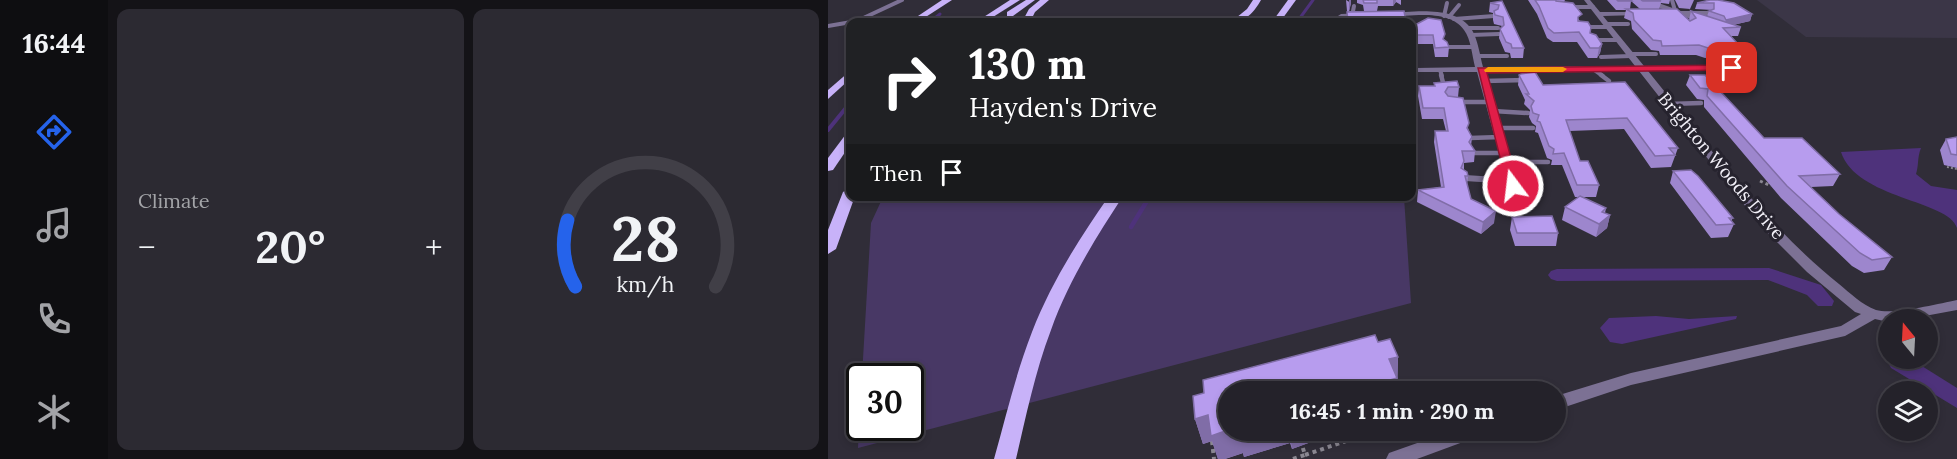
<!DOCTYPE html>
<meta charset="utf-8">
<style>
:root{--surface:#24222a;--page:#2c2a32;--text:#f1f3f6;--muted:#a3a4a8;--line:#413f47;--accent:#2563eb}
body{margin:0;font-family:Lora,serif;background:var(--page);color:var(--text);height:100vh;display:flex;flex-direction:column;font-size:22px;white-space:nowrap}
*{box-sizing:border-box;margin:0}
p{font-size:20px;color:var(--muted)}
.icon{flex:none;width:33px;height:33px;fill:none;stroke:currentColor;stroke-width:2;stroke-linecap:round;stroke-linejoin:round}
.map{position:relative;flex:1;overflow:hidden}
.side{display:flex;flex-direction:column;gap:9px;padding:9px;background:#141317;width:720px}
.side>*{flex:none}
.banner{position:absolute;left:18px;top:18px;width:570px;height:183px;border-radius:12px;box-shadow:0 3px 9px #0003,0 0 0 2px var(--line);background:#202124;color:#fff;overflow:hidden}
.needle{width:39px;rotate:342deg}
.controls{position:absolute;left:1050px;top:309px;display:grid;gap:12px}
.controls a{display:grid;place-items:center;width:60px;height:60px;border-radius:50%;background:var(--surface);box-shadow:0 3px 9px #0003,0 0 0 2px var(--line);font-size:30px}
.speed{position:absolute;left:18px;top:363px;display:flex;gap:12px;font-size:30px;font-weight:700;text-align:center}
.speed>*{display:grid;place-content:center;width:78px;height:78px;border-radius:50%;background:var(--surface);box-shadow:0 3px 9px #0003,0 0 0 2px var(--line);line-height:1}
.speed .limit{border:3px solid #111;border-radius:9px;background:#fff;color:#111}
.pin{position:absolute;display:grid;place-items:center;width:51px;height:51px;color:#fff;margin:-26px;border-radius:12px;box-shadow:0 3px 9px #0006}
.me{position:absolute;width:66px;margin:-33px;rotate:345deg;stroke-linejoin:round;filter:drop-shadow(0 0 4px #0008)}
.turn{display:flex;align-items:center;gap:21px;height:126px;padding:0 24px;font-size:27px}
.turn .icon{width:78px;height:78px;stroke-width:2.5}
.turn b{display:block;font-size:42px;line-height:51px}
.then{display:flex;align-items:center;height:57px;padding:0 24px;background:#0003;gap:12px;font-size:22px}
.big{font-size:45px;font-weight:800;line-height:1.1}
.side .widget{flex:1;display:flex;flex-direction:column;justify-content:center;gap:9px;min-width:0;padding:0 21px;border-radius:12px;background:var(--page)}
.side .dial{align-items:center;gap:0}
.dial svg{height:156px;overflow:visible;fill:none;stroke:var(--line);stroke-width:7;stroke-linecap:round;text-anchor:middle}
.dial text{fill:var(--text);stroke:none}
.heat{display:flex;justify-content:space-between;align-items:center;font-size:33px;direction:ltr}
.side .tiles{flex:1;display:grid;gap:9px;grid-template-columns:repeat(2,1fr)}
.trip{position:absolute;left:390px;top:381px;width:348px;height:60px;border-radius:30px;background:var(--surface);box-shadow:0 3px 9px #0003,0 0 0 2px var(--line);font-weight:800;line-height:60px;text-align:center}
main{display:flex;flex:1;min-height:0}
.tab-bar{display:flex;flex-direction:column;width:108px;justify-content:space-around;align-items:center;background:#0e0e11;color:var(--muted)}
.tab-bar .icon{width:42px;height:42px}
.tab-bar .current{color:var(--accent)}
.tab-bar b{font-size:27px;color:var(--text)}
.map>svg:first-child{display:block}
.built{fill:#3b3647}
.green{fill:#483865}
.water{fill:#4e327b}
.lines{fill:none;stroke-linecap:round;stroke-linejoin:round}
.stream-far2{stroke:#4e327b;stroke-width:3}
.stream-far1{stroke:#4e327b;stroke-width:4}
.stream{stroke:#4e327b;stroke-width:4.5}
.canal{fill:#4e327b;fill-rule:evenodd}
.path-far2{stroke:#8a8791;stroke-width:2;stroke-dasharray:2 2;stroke-linecap:butt}
.path-far1{stroke:#8a8791;stroke-width:3;stroke-dasharray:3 3;stroke-linecap:butt}
.path{stroke:#8a8791;stroke-width:4;stroke-dasharray:4 4;stroke-linecap:butt}
.service-far2{stroke:#7c7194;stroke-width:4}
.service-far1{stroke:#7c7194;stroke-width:4.5}
.service{stroke:#7c7194;stroke-width:6}
.minor{fill:#7c7194;fill-rule:evenodd}
.primary{fill:#c8b2f9;fill-rule:evenodd}
.wall{fill:#9d86cd;fill-rule:evenodd}
.shaded-wall{fill:#806da7}
.building{fill:#b79cee;stroke:#806da7;stroke-width:1.5}
.route{fill:#e11d48;stroke:#92132f;stroke-width:1.5}
.slow{fill:#f59e0b}
.labels{text-anchor:middle;stroke-width:6;stroke-linejoin:round;paint-order:stroke}
.street-label{font-size:18px;fill:#f2f0f8;stroke:#26232e}
</style>
<main>
<nav class="tab-bar">
<b>16:44</b>
<svg class="icon current" aria-label="directions" viewBox="0 0 24 24"><path d="M12 3l9 9-9 9-9-9zM9 14v-3h6M13 9l2 2-2 2"/></svg>
<svg class="icon" aria-label="music" viewBox="0 0 24 24"><path d="M9 18V5l10-2v13"/><circle cx="6" cy="18" r="3"/><circle cx="16" cy="16" r="3"/></svg>
<svg class="icon" aria-label="phone" viewBox="0 0 24 24"><path d="M5 4h4l2 5-3 2q2 4 5 5l2-3 5 2v4C11 20 4 13 5 4z"/></svg>
<svg class="icon" aria-label="climate" viewBox="0 0 24 24"><path d="M12 3v18M4 7l16 10M4 17L20 7"/></svg>
</nav>
<section class="side">
<div class="tiles">
<div class="widget"><p>Climate</p>
<div class="heat"><a>−</a><b class="big">20°</b><a>+</a></div>
</div>
<div class="widget dial"><svg viewBox="0 0 100 80">
<path d="M14 69A42 42 0 1 1 86 69"/>
<path d="M14 69A42 42 0 0 1 10 35" stroke="#2563eb"/>
<text x="50" y="56" font-size="32" font-weight="700">28</text>
<text x="50" y="72" font-size="11">km/h</text>
</svg></div>
</div>
</section>
<div class="map">
<svg width="1129" height="459" viewBox="0 0 1129 459">
<rect width="100%" height="100%" fill="#302d38"/>
<path class="built" d="M929,0H1129V38L978,37Z"/>
<path class="green" d="M55,197H576L583,303L30,448L31,424L32,428H82V376H34L43,223Z"/>
<g class="water">
<path d="M1093,148C1089,158 1091,165 1088,174L1103,186L1129,190V228C1121,200 1028,199 1013,152Z"/>
<path d="M828,316L861,319L909,316L908,319L794,344L782,342L772,328L781,318Z"/>
</g>
<g class="lines">
<g class="stream-far2">
<path d="M102,22L112,14"/>
<path d="M469,22L485,0"/>
</g>
<path class="stream-far1" d="M0,130L22,103"/>
<path class="stream" d="M303,227L322,196"/>
<g class="canal">
<path d="M941,268L993,285L1006,301L1004,306H990L979,295L940,280L729,281L723,279L720,275L723,271L729,269Z"/>
<path d="M1061,358H1081L1129,388V408L1063,368L1060,362Z"/>
</g>
<path class="path-far2" d="M1119,167L1129,169"/>
<path class="path-far1" d="M932,181L943,186"/>
<g class="path">
<path d="M384,441L386,459"/>
<path d="M477,455L550,430"/>
<path d="M465,459L477,455L474,445"/>
</g>
<g class="service-far2">
<path d="M844,0L848,14"/>
<path d="M830,5L869,19"/>
<path d="M740,7H765"/>
<path d="M851,13H881"/>
<path d="M524,16L526,6"/>
<path d="M616,16L619,3"/>
<path d="M621,17L631,5"/>
<path d="M626,19L666,16"/>
<path d="M778,24H800"/>
<path d="M0,26L29,21L74,0"/>
<path d="M756,27H780"/>
<path d="M639,28H670"/>
<path d="M643,35L671,34"/>
<path d="M763,40H790"/>
<path d="M618,47H646"/>
<path d="M802,54H828"/>
<path d="M649,56H679"/>
<path d="M773,57L803,56"/>
<path d="M765,69L775,76"/>
<path d="M612,70L614,76"/>
</g>
<g class="service-far1">
<path d="M613,75L616,86"/>
<path d="M773,75L781,81"/>
<path d="M656,81L698,80"/>
<path d="M630,102H662"/>
<path d="M841,104L873,103"/>
<path d="M665,111L700,113"/>
<path d="M669,128H705"/>
<path d="M642,138L672,137"/>
<path d="M644,153H676"/>
<path d="M678,162H720"/>
</g>
<path class="service" d="M637,178L684,181"/>
<g class="minor">
<path d="M756,0H762L772,12H813L814,13L811,15L775,16L816,66H907V70H904L820,71C880,145 936,224 1011,284C1022,293 1034,305 1048,310C1066,315 1109,304 1129,300V310L1075,320H1060V322L1047,319L1017,336L803,385L728,410V396L803,373L1013,326L1033,314L1027,312L979,272L941,234L913,201L811,71L657,72L690,186L685,189L680,186L649,72H588L584,70L588,68L647,67C644,56 643,39 636,30C621,9 584,16 562,17L559,15L562,13C586,12 628,5 644,30C650,40 652,56 655,67L807,66Z"/>
<path d="M536,13L538,14V16L513,18L510,16L513,14Z"/>
<path d="M626,430H656L654,435L589,459H558L561,453Z"/>
</g>
<g class="primary">
<path d="M114,0H124L90,22H81Z"/>
<path d="M182,0H192L157,22H148Z"/>
<path d="M198,0H207L185,16H179V12Z"/>
<path d="M212,0H221L207,12L202,22H194L201,9Z"/>
<path d="M425,0H433C426,12 418,22 403,22L419,9Z"/>
<path d="M460,0H468L452,22H444Z"/>
<path d="M22,71V79L0,99V90Z"/>
<path d="M22,133V145L5,170L0,171V158L18,134Z"/>
<path d="M22,188V196H27L8,249L0,254V230L15,192Z"/>
<path d="M281,196H295C267,239 240,282 223,330C207,372 198,416 188,459H166C178,416 188,373 204,332C223,283 251,239 281,196Z"/>
</g>
</g>
<g class="wall">
<path d="M518,0L523,3L521,11H536L535,5L529,3V0H573V5L568,2L565,6H550L549,11L520,22Z"/>
<path d="M700,0H737L736,2L762,33L774,44L772,53L769,58H760L749,42H725L719,38L709,14Z"/>
<path d="M779,0H842L841,4L833,3L831,9L861,20L863,11L879,16L881,11L884,10L867,9L869,3L882,0L924,14L922,21L905,25L913,27L910,36H903L912,46L909,56L877,58L868,55H832L831,51L823,50L804,29L803,21L796,18L798,10H788ZM803,1L812,9H802Z"/>
<path d="M847,0H866L862,9L851,8Z"/>
<path d="M674,1L696,48L695,58H683L682,53L677,52L671,38L672,29L674,26L666,24L665,20V13L661,12L662,3Z"/>
<path d="M587,25L617,40L621,47L620,57H607L605,44H588Z"/>
<path d="M691,75L715,85L797,82L850,148L843,167L823,168L796,129L741,131L752,161L771,185L768,197H754L778,208L777,213L782,215L779,228L768,237L734,220L737,207L751,197H747L734,165H723L724,160L719,158L710,133L707,132L708,126L704,123L701,117L702,110L696,104L697,100L690,85Z"/>
<path d="M862,75H877L936,138L1012,174L1005,186L983,187L1011,214L1064,257L1056,270L1036,273L1024,266L953,198L876,107V100L869,99L858,85Z"/>
<path d="M606,83L631,87L630,97L641,131L644,137L643,146L647,151L646,162L636,163V170L640,176L639,185L643,199L666,223L653,234L589,202L590,190L613,187L606,142L607,131H618L615,119H594L590,96L591,86H606Z"/>
<path d="M1129,137V168L1116,165L1112,150L1118,139Z"/>
<path d="M845,171L905,218L903,221L906,224L900,237L883,238L842,183Z"/>
<path d="M684,217L730,233L728,246H687L682,230Z"/>
<path d="M547,335L550,342L562,339L570,357L569,392H400V430H500L482,437L483,442L464,449L462,443L416,457L415,453L397,459H390L384,441L375,444L367,419L365,396L376,393L375,380Z"/>
</g>
<g class="shaded-wall">
<path d="M521,0H523V3L521,12Z"/>
<path d="M565,0H568V2L565,6Z"/>
<path d="M924,14L922,21L896,27L898,20Z"/>
<path d="M774,44L772,53L769,58L771,48Z"/>
<path d="M668,211L666,223L653,234L655,222Z"/>
<path d="M782,215L779,228L768,237L771,224Z"/>
<path d="M570,357L569,392H541L548,384L561,359Z"/>
<path d="M380,415L400,430H459L462,443L416,457L415,453L397,459H390L384,441L375,444L367,419Z"/>
<path d="M461,430H500L482,437L483,442L464,449Z"/>
</g>
<g class="building">
<path d="M535,0H549V3H536Z"/>
<path d="M707,0H728V1L745,3L754,14L750,17V21L760,22L763,27L762,33L768,35L774,44L771,48H762L751,32L726,33L720,28L711,6Z"/>
<path d="M789,0H803L804,1H790Z"/>
<path d="M813,0H831L833,1H815Z"/>
<path d="M882,0H890L906,3L924,14L898,20L896,16L881,11L886,9V3H869Z"/>
<path d="M674,1L696,48H684L683,44L678,42L672,29L676,25L675,17L667,15L666,11L670,9L671,5L662,3Z"/>
<path d="M798,9H849L862,21L868,18L863,11L913,27L895,28L912,46L880,48L871,45L834,46L833,41L825,40L806,20L805,13Z"/>
<path d="M576,11L578,22H520L519,12Z"/>
<path d="M600,18L613,20L617,34L615,39L619,42L621,47L607,48L605,35H588L587,25Z"/>
<path d="M707,72L715,85L797,82L850,148H841L847,155L827,156L799,118L738,120L752,161H760L771,185H749L736,153L725,154L726,149L721,146L712,122L709,121L711,115L705,113L703,106L706,101L698,94H701L691,75L693,74Z"/>
<path d="M862,75H877L936,138H974L1012,174L971,176L1011,214L1064,257L1044,260L1032,253L959,186L879,96L880,89L872,88Z"/>
<path d="M629,81L631,87H620L617,92L620,96L635,98L641,123L639,128L644,137L641,142L647,151H634L636,161L633,168L639,172L640,176H637L643,199L668,211L655,222L590,190L616,187L607,131H620L616,108H595L591,86H607L606,83Z"/>
<path d="M1129,137V155L1123,154L1118,139Z"/>
<path d="M863,170L870,176L905,218H901L906,224L888,225L845,171Z"/>
<path d="M752,196L778,208L774,212L782,215L771,224L737,207Z"/>
<path d="M724,216L730,233H689L684,217Z"/>
<path d="M547,335L550,342L562,339L570,357L561,359L569,378L548,384L550,389L541,392H400V430L383,436L380,415L367,419L365,396L376,393L375,380Z"/>
</g>
<path class="route" d="M904,65L909,68L908,70L659,73L691,186L685,190L679,186L650,68Z"/>
<path class="slow" d="M660,67H735L739,69L735,72H657L656,70Z"/>
<g class="labels">
<g class="street-label">
<text transform="translate(893 166) rotate(50)" y="6">Brighton Woods Drive</text>
</g>
</g>
</svg>
<div class="controls">
<a><svg class="needle" viewBox="-14 -14 28 28"><path d="M0-13l5 13h-10z" fill="#e53935"/><path d="M0 13l5-13h-10z" fill="#a3a4a8"/></svg></a>
<a><svg class="icon" aria-label="layers" viewBox="0 0 24 24"><path d="M12 4l9 5-9 5-9-5zM3 14l9 5 9-5"/></svg></a>
</div>
<div class="speed"><div class="limit">30</div></div>
<div class="pin" style="left:904px;top:68px;background:#d93025"><svg class="icon" aria-label="arrive" viewBox="0 0 24 24"><path d="M6 21V4h12l-3 4 3 4H6"/></svg></div>
<svg class="me" style="left:685px;top:186px" viewBox="-20 -20 40 40"><circle r="17" fill="#e11d48" stroke="#fff" stroke-width="3"/><path d="M0-11L8 9 0 5-8 9z" fill="#fff"/></svg>
<div class="trip">16:45 · 1 min · 290 m</div>
<div class="banner">
<div class="turn"><svg class="icon" aria-label="right" viewBox="0 0 24 24"><path d="M7 20v-9h11M14 6l5 5-5 5"/></svg><div><b>130 m</b>Hayden's Drive</div></div>
<div class="then">Then<svg class="icon" aria-label="arrive" viewBox="0 0 24 24"><path d="M6 21V4h12l-3 4 3 4H6"/></svg></div>
</div>
</div>
</main>
